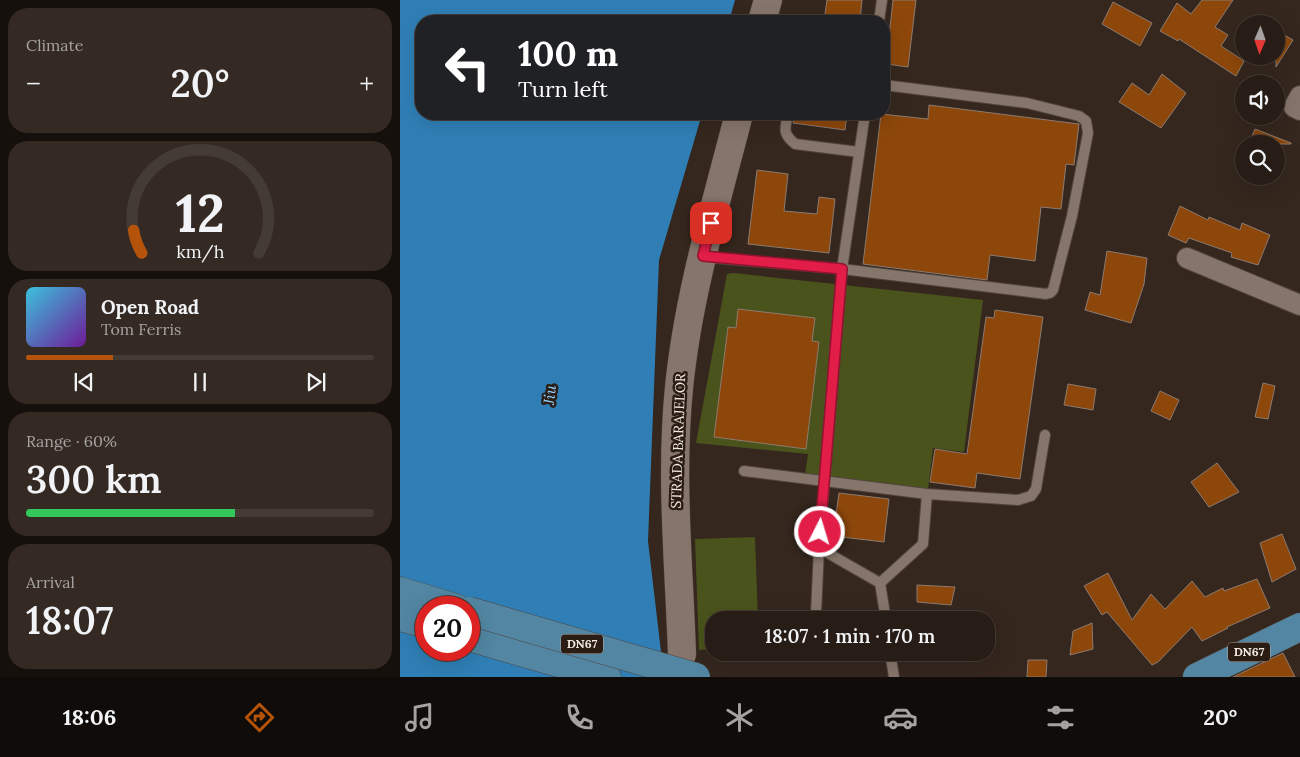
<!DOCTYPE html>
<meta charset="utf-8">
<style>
:root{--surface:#281d16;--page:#342a23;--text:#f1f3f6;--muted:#a5a2a1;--line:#443b35;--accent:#b45309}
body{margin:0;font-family:Lora,serif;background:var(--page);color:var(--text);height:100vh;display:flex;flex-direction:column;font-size:19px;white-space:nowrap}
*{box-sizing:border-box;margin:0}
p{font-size:16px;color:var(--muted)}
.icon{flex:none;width:28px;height:28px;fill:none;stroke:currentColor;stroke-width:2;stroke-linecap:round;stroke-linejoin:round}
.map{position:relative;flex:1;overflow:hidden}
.details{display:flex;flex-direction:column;gap:8px;padding:8px;background:#16100c;width:400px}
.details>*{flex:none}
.hud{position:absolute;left:15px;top:15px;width:475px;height:105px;border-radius:20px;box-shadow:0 5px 20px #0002,0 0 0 1px var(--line);background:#202124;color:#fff;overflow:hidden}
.needle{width:32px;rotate:182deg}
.fabs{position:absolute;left:835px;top:15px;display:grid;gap:10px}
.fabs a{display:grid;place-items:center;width:50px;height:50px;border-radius:50%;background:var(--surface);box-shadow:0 5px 20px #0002,0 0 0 1px var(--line);font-size:25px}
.speed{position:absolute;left:15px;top:596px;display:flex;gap:10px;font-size:25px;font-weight:700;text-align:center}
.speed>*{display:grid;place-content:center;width:65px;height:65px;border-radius:50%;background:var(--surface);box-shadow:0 5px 20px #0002,0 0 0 1px var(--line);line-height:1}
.speed .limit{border:8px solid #d22;background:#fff;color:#111}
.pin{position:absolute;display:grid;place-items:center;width:42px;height:42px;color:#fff;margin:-21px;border-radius:10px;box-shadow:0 2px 8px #0006}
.me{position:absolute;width:55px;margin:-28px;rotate:5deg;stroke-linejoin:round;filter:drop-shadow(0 0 4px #0008)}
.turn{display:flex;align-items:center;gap:18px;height:105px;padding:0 20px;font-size:22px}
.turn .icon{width:65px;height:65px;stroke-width:2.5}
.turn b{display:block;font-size:35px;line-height:42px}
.big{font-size:38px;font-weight:600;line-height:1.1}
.details .widget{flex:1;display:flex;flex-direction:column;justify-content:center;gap:8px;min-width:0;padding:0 18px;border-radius:20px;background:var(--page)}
.details .dial{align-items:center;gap:0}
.dial svg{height:130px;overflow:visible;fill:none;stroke:var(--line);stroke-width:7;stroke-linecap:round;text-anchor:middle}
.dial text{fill:var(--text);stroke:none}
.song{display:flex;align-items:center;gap:15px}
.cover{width:60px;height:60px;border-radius:8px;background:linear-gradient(135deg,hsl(190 70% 55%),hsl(280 70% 35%))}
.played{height:5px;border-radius:2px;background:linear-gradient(90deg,var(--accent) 25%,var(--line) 25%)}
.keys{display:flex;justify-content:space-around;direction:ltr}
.heat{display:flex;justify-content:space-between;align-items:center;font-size:28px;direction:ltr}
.charge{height:8px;border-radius:4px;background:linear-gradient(90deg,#34c759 60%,var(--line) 0)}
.trip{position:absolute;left:305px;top:611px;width:290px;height:50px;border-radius:20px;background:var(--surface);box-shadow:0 5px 20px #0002,0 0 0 1px var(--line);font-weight:600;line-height:50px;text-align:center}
.dock{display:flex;height:80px;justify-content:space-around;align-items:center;background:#100c09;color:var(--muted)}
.dock .icon{width:35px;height:35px}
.dock .active{color:var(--accent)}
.dock b{font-size:22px;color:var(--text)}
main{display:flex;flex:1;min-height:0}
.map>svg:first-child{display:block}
.green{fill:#4a531b}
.water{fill:#2f7fb6;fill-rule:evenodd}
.building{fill:#8d470a;stroke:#8c7b70}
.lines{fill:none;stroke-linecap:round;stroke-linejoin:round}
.service-casing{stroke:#50443c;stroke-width:12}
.minor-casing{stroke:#50443c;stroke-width:22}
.secondary-casing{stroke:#50443c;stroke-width:29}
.primary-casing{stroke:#50443c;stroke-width:29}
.service{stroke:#86756a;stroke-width:10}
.minor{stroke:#86756a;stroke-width:20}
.secondary{stroke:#86756a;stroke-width:28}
.primary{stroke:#5286a2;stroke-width:28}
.primary-bridge-casing{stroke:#50443c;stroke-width:29;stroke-linecap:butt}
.primary-bridge{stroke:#5286a2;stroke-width:28}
.route-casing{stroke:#92132f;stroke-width:12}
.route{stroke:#e11d48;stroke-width:9}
.labels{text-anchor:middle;stroke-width:5;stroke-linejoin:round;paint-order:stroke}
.shield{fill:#2b1d14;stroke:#b7aca6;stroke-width:1}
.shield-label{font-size:12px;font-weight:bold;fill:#f3eae4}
.street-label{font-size:14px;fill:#f3eae4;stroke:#2b1d14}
.water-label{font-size:15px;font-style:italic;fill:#94ccfa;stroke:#2b1d14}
</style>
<main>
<section class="details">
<div class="widget"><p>Climate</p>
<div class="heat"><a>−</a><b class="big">20°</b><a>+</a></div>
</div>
<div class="widget dial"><svg viewBox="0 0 100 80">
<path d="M14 69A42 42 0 1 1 86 69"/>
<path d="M14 69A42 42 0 0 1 9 55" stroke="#b45309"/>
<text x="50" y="56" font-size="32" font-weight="700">12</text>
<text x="50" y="72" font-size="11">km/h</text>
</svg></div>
<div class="widget">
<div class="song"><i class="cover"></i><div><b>Open Road</b><p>Tom Ferris</p></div></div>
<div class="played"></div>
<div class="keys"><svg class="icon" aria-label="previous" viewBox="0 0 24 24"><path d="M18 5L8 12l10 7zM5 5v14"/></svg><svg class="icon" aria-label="pause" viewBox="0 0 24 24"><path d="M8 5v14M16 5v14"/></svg><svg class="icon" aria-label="next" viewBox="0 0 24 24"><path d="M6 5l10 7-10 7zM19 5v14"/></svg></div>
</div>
<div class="widget"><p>Range · 60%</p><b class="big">300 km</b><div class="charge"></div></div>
<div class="widget"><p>Arrival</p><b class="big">18:07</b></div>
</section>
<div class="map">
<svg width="900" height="677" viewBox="0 0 900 677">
<rect width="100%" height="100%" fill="#35271e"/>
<g class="green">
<path d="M333,273L583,300L564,452L533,448L528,489L405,476L408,454L296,443L327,274Z"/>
<path d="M355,537L358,620H314V649L299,650L295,539Z"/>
</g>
<path class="water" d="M0,0H335L329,21H21V114H302L259,260L248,541L261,652L258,677H0ZM26,608H69V650H26Z"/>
<g class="building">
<path d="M427,0H462L460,21H424Z"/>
<path d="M493,0H516L508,67L486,64Z"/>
<path d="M802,0H833L815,27L828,35L821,46L844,61L836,76L779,39L778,41L760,31L777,3L791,14Z"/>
<path d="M713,2L752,23L740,46L702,24Z"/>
<path d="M876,30L893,40L876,67Z"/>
<path d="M762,74L786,93L761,128L719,102L732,83L749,95Z"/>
<path d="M529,105L679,124L674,165L666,164L661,209L641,207L635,261L590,255L587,280L463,264L481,114L528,119Z"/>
<path d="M395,114H447L445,130L393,123Z"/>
<path d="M855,129L891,143V144H849Z"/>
<path d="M357,170L388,174L384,211L417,214L419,197L435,199L429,253L348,244Z"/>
<path d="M780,206L808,220L809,217L840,230L842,223L870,235L858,265L831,257L832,253L789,238L786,243L768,235Z"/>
<path d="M707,251L747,258L744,284L731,323L685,310L690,292L700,295Z"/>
<path d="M338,309L415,318L412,341L419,342L406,449L314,437L328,327L336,328Z"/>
<path d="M595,310L643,317L620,479L577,473L575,488L530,482L535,449L567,454L586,317L594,318Z"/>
<path d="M863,383L875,386L868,419L855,417Z"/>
<path d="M668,384L696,389L693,410L664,405Z"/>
<path d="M760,391L779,400L770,420L751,411Z"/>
<path d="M817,463L839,492L809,507L791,482Z"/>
<path d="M439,493L489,499L484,542L433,536Z"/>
<path d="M882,534L896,569L872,582L860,543Z"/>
<path d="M708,573L732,620L751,594L765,609L792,581L805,597L823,588L824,591L857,579L870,608L827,627L828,628L802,641L792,627L758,662L752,665L707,612L702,615L684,586Z"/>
<path d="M517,585L555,587L551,605L517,602Z"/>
<path d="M692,623L693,649L670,655L673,631Z"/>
<path d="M883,653L895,677H833Z"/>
<path d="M628,660H647L646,677H627Z"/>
</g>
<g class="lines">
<defs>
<g id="service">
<path d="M479,21L482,0"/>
<path d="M388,114C385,129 382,133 395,144L459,152"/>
<path d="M304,257L442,269L646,294L650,293L653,290L672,216L688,133L686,121L679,116L627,103L484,85"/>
<path d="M344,471L527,494L618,500L631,496L636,489L645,435"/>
<path d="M419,548L480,583L486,620"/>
<path d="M480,583L523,544L527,494"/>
<path d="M420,620L416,613L419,548L442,269L465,114"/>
<path d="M490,652L494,677"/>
</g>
<g id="minor">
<path d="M900,96L894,107L900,110"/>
<path d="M787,258L900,305"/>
</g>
<g id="secondary">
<path d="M362,21L368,0"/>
<path d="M282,654C279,565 270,476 279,388C288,295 316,204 339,114"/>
</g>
<g id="primary">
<path d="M0,591L56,608"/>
<path d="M0,617L26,624"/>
<path d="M69,637L207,677"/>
<path d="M797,677L900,627"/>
</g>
</defs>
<use href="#service" class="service-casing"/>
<use href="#minor" class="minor-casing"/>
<use href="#secondary" class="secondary-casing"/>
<use href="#primary" class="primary-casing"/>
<use href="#service" class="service"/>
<use href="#minor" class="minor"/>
<use href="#secondary" class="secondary"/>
<use href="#primary" class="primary"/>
<defs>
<path id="primary-bridge" d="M69,611L296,677"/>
</defs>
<use href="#primary-bridge" class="primary-bridge-casing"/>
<use href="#primary-bridge" class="primary-bridge"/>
</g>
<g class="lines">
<defs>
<path id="route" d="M311,223L303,256L442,269L420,532"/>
</defs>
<use href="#route" class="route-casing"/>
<use href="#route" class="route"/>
</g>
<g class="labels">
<g class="shield">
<rect x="161" y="634.5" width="42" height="19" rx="4"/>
<rect x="828" y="642.5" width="42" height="19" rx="4"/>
</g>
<g class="shield-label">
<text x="182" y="648">DN67</text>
<text x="849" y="656">DN67</text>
</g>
<g class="street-label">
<text transform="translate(278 441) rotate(-88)" y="5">STRADA BARAJELOR</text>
</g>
<g class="water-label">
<text transform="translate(150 395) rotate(-83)" y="5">Jiu</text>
</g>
</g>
</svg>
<div class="fabs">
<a><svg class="needle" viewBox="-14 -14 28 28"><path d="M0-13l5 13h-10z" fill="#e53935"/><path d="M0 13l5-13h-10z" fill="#a5a2a1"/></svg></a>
<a><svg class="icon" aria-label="sound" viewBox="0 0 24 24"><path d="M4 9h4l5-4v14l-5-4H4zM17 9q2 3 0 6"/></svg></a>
<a><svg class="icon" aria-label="search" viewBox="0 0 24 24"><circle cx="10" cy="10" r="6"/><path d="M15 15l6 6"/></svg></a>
</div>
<div class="speed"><div class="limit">20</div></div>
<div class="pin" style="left:311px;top:223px;background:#d93025"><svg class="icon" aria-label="arrive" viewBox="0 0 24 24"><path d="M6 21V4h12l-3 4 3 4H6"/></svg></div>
<svg class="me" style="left:420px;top:532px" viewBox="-20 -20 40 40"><circle r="17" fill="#e11d48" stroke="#fff" stroke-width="3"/><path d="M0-11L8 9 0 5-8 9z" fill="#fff"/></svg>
<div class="trip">18:07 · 1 min · 170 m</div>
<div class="hud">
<div class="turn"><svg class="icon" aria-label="left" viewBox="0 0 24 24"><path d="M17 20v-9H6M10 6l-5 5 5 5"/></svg><div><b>100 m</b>Turn left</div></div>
</div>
</div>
</main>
<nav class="dock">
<b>18:06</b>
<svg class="icon active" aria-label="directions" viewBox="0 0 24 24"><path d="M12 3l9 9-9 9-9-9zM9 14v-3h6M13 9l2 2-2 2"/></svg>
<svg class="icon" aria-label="music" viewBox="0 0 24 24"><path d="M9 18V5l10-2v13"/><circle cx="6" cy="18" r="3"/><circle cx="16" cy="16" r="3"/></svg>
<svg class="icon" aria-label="phone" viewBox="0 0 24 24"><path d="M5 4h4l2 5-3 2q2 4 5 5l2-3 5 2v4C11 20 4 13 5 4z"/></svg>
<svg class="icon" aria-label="climate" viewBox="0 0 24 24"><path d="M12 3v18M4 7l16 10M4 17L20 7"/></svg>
<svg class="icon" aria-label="car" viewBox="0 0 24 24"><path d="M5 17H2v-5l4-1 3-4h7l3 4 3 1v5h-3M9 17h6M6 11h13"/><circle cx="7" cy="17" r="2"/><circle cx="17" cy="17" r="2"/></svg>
<svg class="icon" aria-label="filters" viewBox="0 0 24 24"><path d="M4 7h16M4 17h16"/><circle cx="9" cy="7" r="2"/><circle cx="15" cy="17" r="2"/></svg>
<b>20°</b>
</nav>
